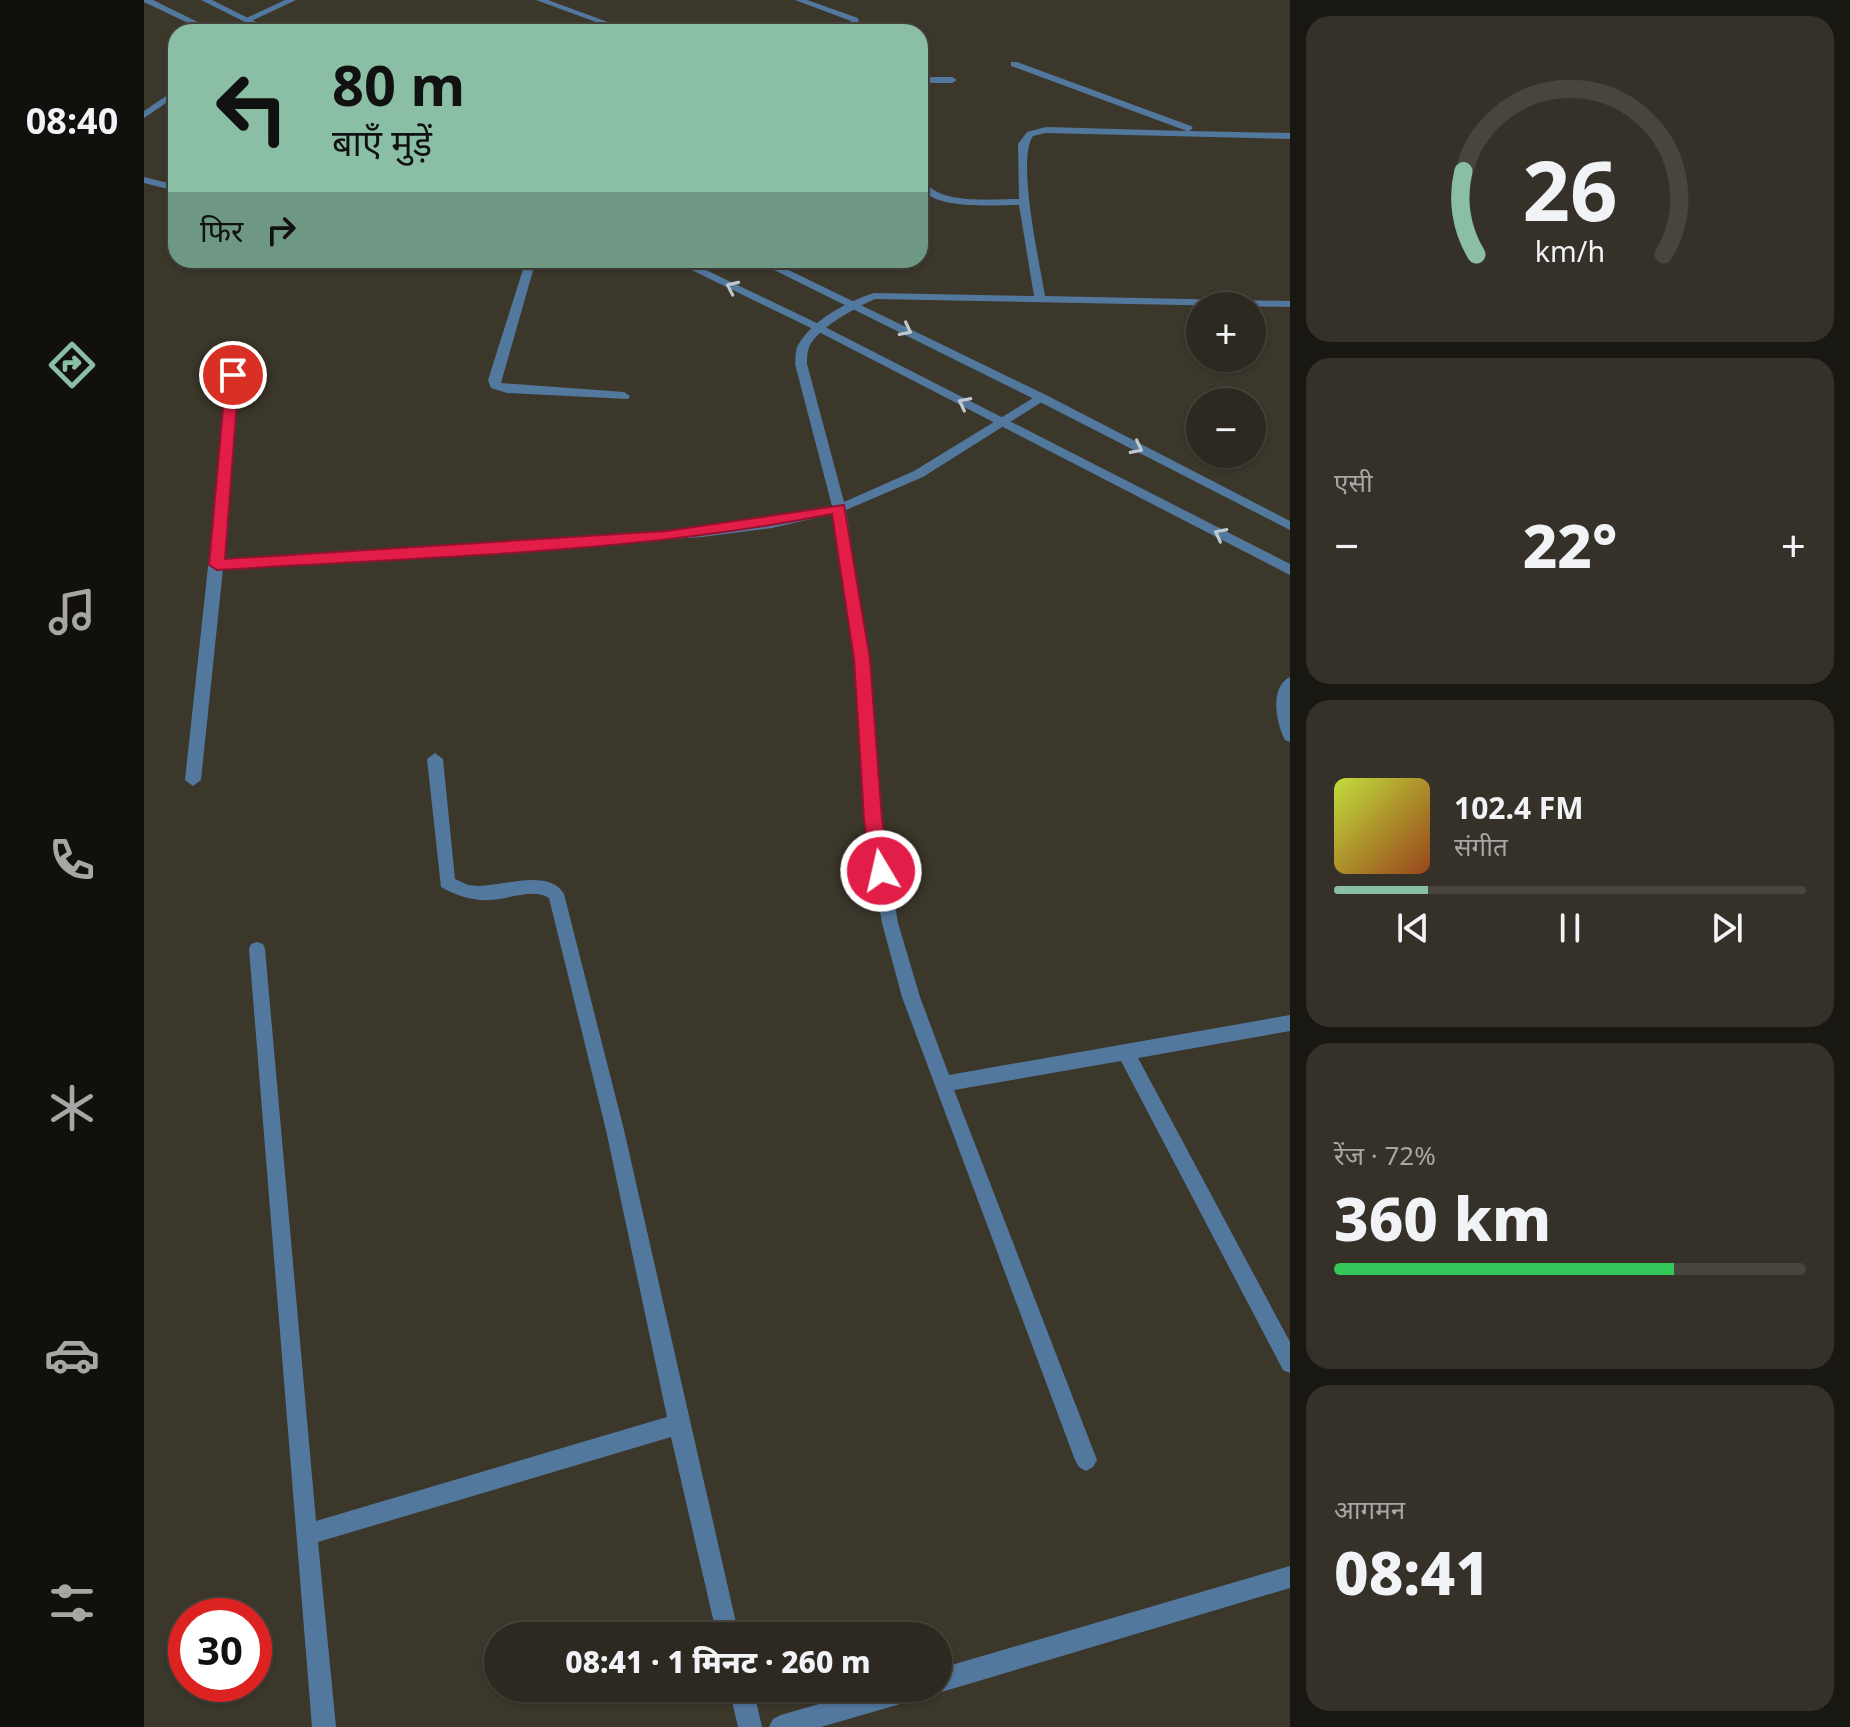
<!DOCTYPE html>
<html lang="hi">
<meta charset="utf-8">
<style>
:root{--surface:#2d2920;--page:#353129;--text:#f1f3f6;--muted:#a7a6a5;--line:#48453e;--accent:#8abfa5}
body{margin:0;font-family:"Noto Sans","Noto Sans Devanagari",sans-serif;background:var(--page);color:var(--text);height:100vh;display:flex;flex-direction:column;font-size:30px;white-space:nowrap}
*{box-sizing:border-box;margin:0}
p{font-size:26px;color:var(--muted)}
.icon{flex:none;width:44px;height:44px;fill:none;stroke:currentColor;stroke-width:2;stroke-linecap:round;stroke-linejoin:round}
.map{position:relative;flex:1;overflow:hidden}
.side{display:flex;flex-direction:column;gap:16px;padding:16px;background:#191712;width:560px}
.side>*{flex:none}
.hud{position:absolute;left:24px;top:24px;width:760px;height:244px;border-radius:24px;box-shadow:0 2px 6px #0004,0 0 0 2px var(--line);background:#8abfa5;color:#111;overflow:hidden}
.buttons{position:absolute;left:1042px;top:292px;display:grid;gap:16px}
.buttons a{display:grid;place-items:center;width:80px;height:80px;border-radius:50%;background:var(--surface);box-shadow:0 2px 6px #0004,0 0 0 2px var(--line);font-size:40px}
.speed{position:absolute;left:24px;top:1598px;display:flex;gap:16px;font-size:40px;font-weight:700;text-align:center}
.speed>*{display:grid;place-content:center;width:104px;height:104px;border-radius:50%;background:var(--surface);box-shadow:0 2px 6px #0004,0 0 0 2px var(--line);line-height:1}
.speed .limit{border:12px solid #d22;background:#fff;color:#111}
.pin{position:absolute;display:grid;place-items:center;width:68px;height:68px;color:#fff;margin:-34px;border:4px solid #fff;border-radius:50%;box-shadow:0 2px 8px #0007}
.me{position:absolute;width:88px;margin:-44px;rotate:351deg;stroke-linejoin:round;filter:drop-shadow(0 0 6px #0008)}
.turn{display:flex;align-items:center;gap:28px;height:168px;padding:0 32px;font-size:36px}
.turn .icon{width:104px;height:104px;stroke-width:2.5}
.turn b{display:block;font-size:56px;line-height:68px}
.then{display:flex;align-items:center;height:76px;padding:0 32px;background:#0003;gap:16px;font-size:30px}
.big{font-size:60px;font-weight:800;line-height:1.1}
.side .card{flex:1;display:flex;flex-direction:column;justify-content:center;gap:12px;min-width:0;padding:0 28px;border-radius:24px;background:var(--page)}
.side .dial{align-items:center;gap:0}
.dial svg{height:208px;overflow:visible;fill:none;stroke:var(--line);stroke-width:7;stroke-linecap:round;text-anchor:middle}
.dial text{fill:var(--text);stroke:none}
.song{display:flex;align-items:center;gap:24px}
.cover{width:96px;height:96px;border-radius:12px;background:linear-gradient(135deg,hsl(70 70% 55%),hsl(20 70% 35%))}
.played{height:8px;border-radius:4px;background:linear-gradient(90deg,var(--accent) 20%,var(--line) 20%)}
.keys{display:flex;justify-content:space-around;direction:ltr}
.heat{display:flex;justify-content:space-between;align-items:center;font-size:44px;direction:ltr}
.charge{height:12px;border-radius:6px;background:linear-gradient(90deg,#34c759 72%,var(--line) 0)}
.trip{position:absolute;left:340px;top:1622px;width:468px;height:80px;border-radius:40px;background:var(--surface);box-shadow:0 2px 6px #0004,0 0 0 2px var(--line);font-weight:800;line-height:80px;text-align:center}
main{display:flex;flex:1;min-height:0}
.tab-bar{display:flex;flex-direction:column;width:144px;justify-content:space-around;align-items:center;background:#12100d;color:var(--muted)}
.tab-bar .icon{width:56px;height:56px}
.tab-bar .selected{color:var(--accent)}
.tab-bar b{font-size:36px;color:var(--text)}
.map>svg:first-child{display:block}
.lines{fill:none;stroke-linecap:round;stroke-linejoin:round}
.service{fill:#53789e;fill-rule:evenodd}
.minor{fill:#53789e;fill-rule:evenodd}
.tertiary{fill:#53789e;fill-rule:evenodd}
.oneway{stroke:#bfc8ce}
.route{fill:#e11d48;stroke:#92132f;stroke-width:2}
</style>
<main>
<nav class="tab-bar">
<b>08:40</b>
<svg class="icon selected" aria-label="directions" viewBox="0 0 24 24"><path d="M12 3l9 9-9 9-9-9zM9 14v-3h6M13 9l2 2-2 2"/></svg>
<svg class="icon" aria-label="music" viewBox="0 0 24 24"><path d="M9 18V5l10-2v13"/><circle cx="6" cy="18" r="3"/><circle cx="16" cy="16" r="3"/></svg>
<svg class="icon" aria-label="phone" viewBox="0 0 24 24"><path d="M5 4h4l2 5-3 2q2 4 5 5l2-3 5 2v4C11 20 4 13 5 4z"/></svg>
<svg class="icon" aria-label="climate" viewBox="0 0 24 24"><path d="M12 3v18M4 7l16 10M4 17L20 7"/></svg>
<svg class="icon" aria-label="car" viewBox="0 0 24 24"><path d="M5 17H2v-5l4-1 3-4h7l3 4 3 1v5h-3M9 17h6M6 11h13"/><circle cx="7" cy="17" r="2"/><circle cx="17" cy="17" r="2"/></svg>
<svg class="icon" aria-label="filters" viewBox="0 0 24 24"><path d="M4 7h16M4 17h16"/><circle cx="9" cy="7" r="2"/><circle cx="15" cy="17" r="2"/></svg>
</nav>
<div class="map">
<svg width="1146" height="1727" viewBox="0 0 1146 1727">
<rect width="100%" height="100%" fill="#3c372b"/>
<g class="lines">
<path class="service" d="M22,96L27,99L25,101L0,118V111Z"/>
<g class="minor">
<path d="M141,0H152L105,22L98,20Z"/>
<path d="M392,0H404L491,32H479Z"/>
<path d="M651,0H663L714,18L715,24L706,32H697L707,21Z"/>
<path d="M867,62H873L1047,126L1049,128L1045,131L1146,133V139L902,133L889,136C872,161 896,264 901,296L1146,301V307L731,299C713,307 668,330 664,351C663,355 663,360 663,364L700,502L770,471L894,395H902L904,398L779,477L702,510L725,659L737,819L754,923L776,997L805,1075L1146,1015V1031L994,1058L1146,1342V1373L1139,1370L977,1061L810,1090L953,1460L949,1467L942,1471L935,1467L931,1460L758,997L738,923L721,819L711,659L689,514L628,528L558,537L79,569L57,780L49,786L41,780L85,372L89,371L95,375L80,560L558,529L628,519L688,506L651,364C652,358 651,350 654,345C668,320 704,301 730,293L890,296L875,205C849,205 793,210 776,188V151L780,152L785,186C802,204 851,199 875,199L874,144L883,132L902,127L1043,131L867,66Z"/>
<path d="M776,77H808L813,80L808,83H776Z"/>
<path d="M0,177L32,185V191L0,183Z"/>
<path d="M382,260H392L357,383L480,392L486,396L484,399L363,393L347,388L344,380Z"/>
<path d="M1146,677V742L1141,740C1132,723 1125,687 1146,677Z"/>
<path d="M291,753L299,759L311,879L324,885L335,886C360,886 405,868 420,894L480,1130L595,1636H573L527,1437L174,1542L192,1727H168L105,949L107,944L113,942L119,944L121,949L172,1521L523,1417L462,1130L405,898C390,888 365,899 347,900C329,901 313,896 297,887L283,759Z"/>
<path d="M1146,1566V1588L794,1693L785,1688H794V1669Z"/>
<path d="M585,1688H609L618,1727H594Z"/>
<path d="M730,1688H782L778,1696L770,1700L677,1727H625L629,1719L637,1715Z"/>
</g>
<g class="tertiary">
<path d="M0,0H9L74,32H63L0,2Z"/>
<path d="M57,0H68L132,32H121Z"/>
<path d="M527,260H541L679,326L1146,564V575L671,330Z"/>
<path d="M610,260H624L902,395L1146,521V530L894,401Z"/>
</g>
</g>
<defs><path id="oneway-chevron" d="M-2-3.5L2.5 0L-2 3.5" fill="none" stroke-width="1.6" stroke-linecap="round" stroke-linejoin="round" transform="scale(2)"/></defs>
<g class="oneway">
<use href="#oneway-chevron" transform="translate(588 287) rotate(-155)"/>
<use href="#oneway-chevron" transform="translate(762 330) rotate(27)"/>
<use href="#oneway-chevron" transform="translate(820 403) rotate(-153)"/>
<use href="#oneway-chevron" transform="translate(993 448) rotate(27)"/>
<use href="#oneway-chevron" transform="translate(1076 534) rotate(-153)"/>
</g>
<path class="route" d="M89,371L95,375L81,559L522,531L700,505L726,659L738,819L747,871L744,876H731L728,871L720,819L710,659L688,514C487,554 278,557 73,570L65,565L82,375Z"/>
</svg>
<div class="buttons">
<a>+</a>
<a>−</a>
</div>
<div class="speed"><div class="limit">30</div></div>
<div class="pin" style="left:89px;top:375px;background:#d93025"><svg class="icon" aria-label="arrive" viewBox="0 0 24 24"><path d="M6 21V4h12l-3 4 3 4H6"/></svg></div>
<svg class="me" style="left:737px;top:871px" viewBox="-20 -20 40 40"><circle r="17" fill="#e11d48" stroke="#fff" stroke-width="3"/><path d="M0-11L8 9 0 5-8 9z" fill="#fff"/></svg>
<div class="trip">08:41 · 1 मिनट · 260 m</div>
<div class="hud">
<div class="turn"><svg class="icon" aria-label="left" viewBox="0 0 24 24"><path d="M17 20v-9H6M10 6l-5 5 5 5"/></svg><div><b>80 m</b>बाएँ मुड़ें</div></div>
<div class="then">फिर<svg class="icon" aria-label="right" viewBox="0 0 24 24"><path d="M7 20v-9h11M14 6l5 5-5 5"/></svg></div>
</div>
</div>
<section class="side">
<div class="card dial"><svg viewBox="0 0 100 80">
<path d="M14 69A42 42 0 1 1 86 69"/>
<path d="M14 69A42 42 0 0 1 9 37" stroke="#8abfa5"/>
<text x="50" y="56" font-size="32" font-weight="700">26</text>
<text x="50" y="72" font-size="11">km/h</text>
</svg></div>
<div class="card"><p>एसी</p>
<div class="heat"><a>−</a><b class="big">22°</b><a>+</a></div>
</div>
<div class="card">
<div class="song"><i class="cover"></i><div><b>102.4 FM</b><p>संगीत</p></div></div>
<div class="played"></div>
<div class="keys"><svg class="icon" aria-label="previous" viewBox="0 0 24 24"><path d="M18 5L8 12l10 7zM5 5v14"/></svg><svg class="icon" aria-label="pause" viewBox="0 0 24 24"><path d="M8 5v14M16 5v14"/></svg><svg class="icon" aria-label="next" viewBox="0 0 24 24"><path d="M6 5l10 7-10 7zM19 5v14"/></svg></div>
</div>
<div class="card"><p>रेंज · 72%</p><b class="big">360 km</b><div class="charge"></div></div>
<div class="card"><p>आगमन</p><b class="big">08:41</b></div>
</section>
</main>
